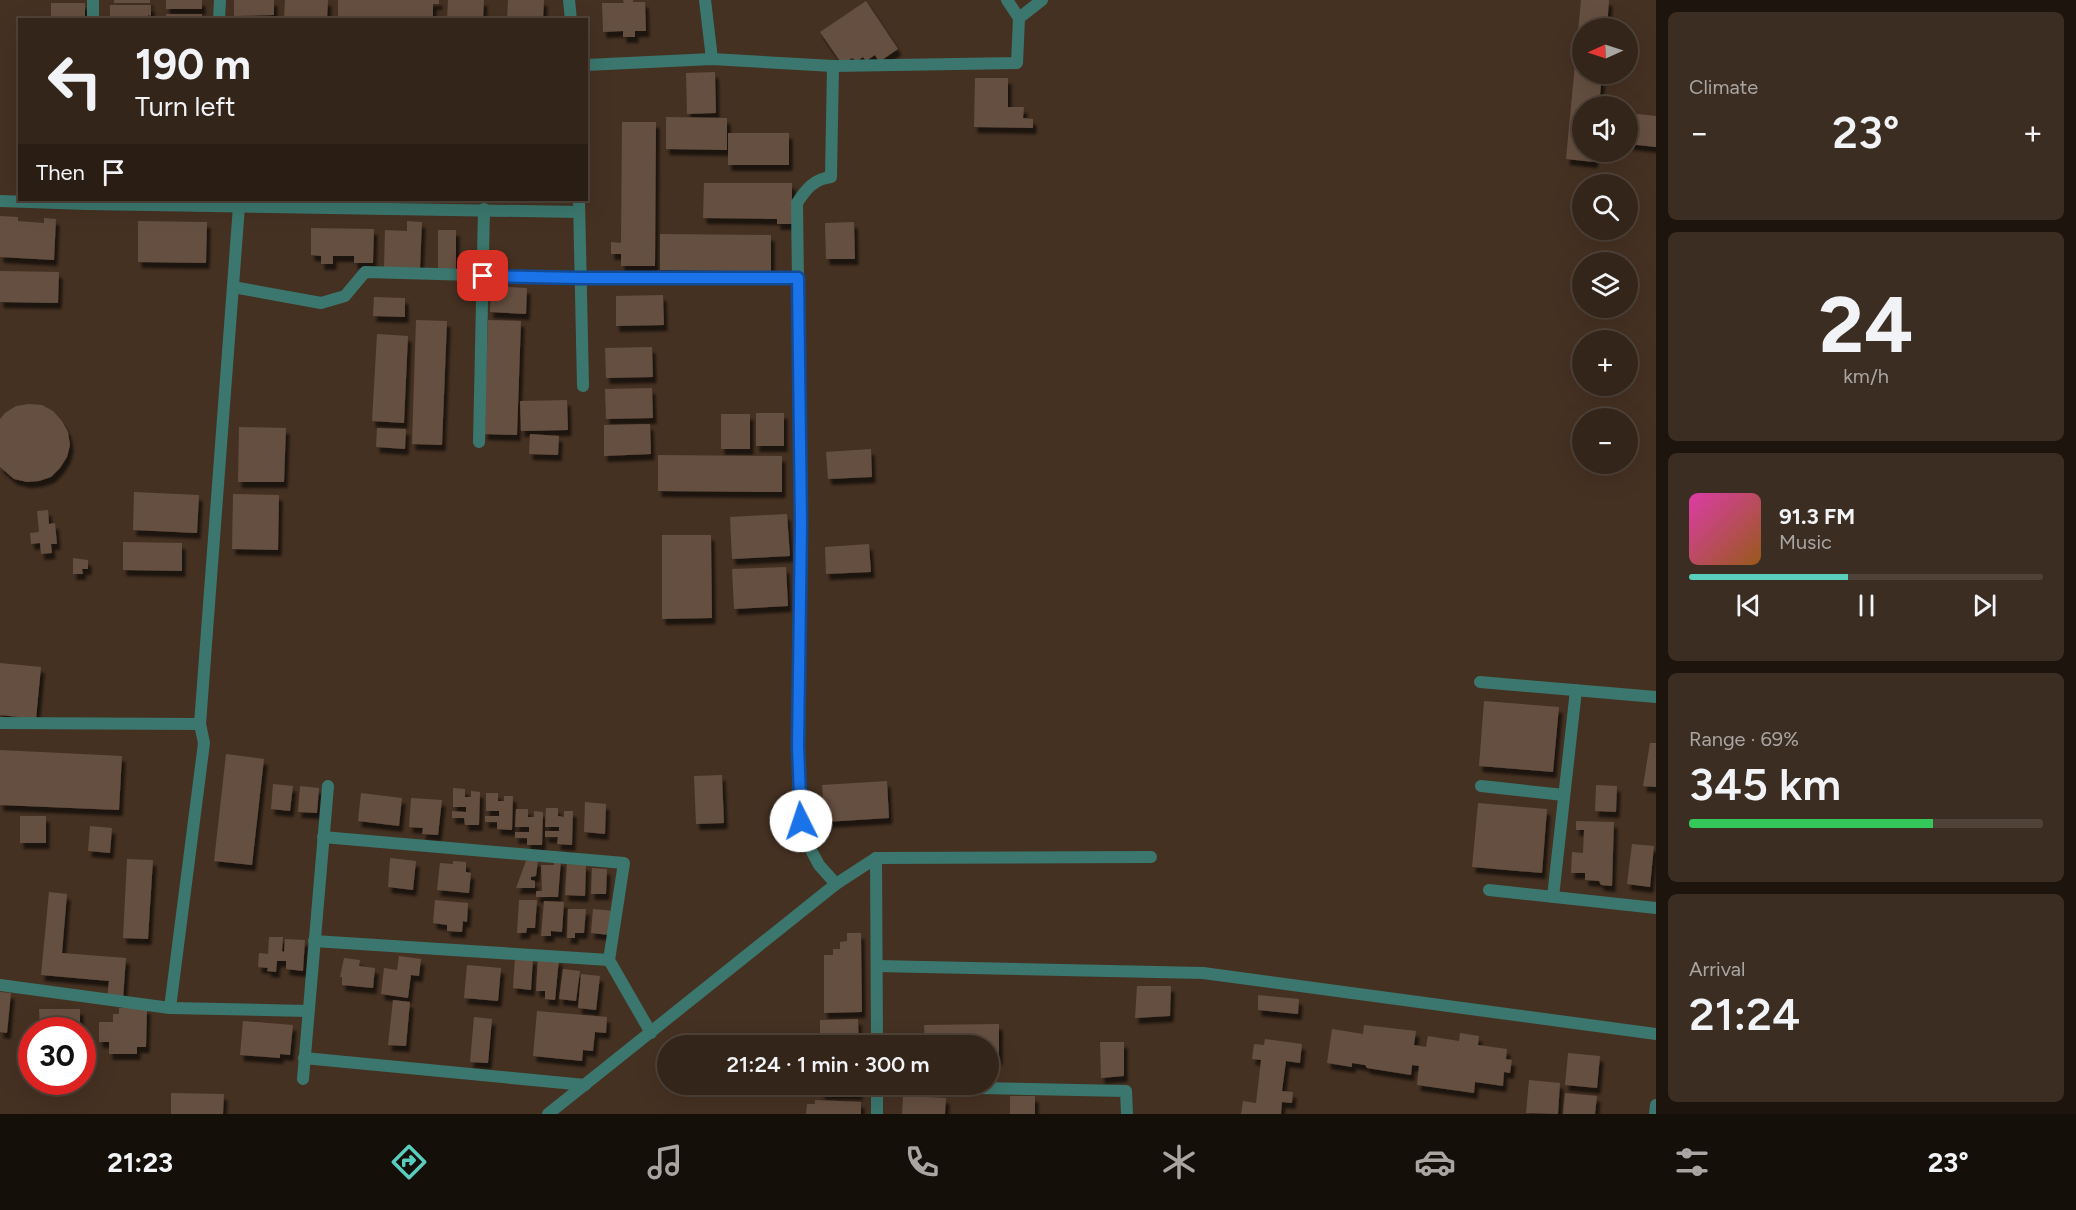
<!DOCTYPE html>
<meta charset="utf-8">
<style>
:root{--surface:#34251a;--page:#3c2d23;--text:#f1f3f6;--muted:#a9a5a2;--line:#4e4239;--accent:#59cebe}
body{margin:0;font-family:Figtree,sans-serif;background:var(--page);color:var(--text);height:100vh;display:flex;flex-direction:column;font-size:22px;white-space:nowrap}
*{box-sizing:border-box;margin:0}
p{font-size:20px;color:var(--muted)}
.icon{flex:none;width:33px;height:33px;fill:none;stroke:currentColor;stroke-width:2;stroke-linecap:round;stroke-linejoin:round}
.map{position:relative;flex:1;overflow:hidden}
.panel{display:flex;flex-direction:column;gap:12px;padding:12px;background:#1d140e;width:420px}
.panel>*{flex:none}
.hud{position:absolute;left:18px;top:18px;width:570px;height:183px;border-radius:0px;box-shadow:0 6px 24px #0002,0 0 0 2px var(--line);background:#34251a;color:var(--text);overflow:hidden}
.needle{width:39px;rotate:267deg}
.fabs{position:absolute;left:1572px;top:18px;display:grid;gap:12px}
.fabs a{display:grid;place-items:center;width:66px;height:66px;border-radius:50%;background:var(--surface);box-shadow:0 6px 24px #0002,0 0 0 2px var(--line);font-size:30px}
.speed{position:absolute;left:18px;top:1017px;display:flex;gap:12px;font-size:30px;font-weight:700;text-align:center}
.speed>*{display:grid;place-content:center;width:78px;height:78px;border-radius:50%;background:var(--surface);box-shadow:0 6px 24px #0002,0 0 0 2px var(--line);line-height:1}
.speed .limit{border:9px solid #d22;background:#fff;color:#111}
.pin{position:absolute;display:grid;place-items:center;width:51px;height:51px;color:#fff;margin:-26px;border-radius:12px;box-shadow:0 3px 9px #0006}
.me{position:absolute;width:66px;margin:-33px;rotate:356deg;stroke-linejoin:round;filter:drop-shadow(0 0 4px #0008)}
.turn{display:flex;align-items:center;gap:21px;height:126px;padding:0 18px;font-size:27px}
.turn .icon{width:78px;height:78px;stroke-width:2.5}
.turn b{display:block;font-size:42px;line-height:51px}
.then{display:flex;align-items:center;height:57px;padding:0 18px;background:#0003;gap:12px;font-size:22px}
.big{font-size:45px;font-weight:600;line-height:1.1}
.panel .tile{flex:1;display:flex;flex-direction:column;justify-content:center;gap:9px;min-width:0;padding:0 21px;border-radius:9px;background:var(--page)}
.panel .dial{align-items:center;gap:0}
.dial b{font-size:78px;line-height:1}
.song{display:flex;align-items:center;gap:18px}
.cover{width:72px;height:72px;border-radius:9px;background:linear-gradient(135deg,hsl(320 70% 55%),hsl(30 70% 35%))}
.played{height:6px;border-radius:3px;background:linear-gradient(90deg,var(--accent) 45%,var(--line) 45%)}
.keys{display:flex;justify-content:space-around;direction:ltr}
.heat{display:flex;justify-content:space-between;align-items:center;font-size:33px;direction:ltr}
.charge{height:9px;border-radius:4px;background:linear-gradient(90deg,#34c759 69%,var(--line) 0)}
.trip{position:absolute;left:657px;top:1035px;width:342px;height:60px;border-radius:30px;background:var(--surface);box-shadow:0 6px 24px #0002,0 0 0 2px var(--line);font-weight:600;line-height:60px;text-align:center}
.tabs{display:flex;height:96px;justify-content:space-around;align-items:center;background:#150f0a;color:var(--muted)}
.tabs .icon{width:42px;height:42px}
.tabs .active{color:var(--accent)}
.tabs b{font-size:27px;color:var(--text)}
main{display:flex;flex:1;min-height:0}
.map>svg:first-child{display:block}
.building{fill:#654f40;filter:url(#shadow)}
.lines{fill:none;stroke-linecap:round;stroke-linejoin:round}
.minor{stroke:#3b776e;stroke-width:12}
.route-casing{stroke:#114b97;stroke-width:15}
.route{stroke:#1a73e8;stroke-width:10}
</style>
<main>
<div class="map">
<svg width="1656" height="1114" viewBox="0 0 1656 1114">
<defs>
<filter id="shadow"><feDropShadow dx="3.5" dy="6" stdDeviation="1.5" flood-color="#0009"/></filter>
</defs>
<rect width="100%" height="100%" fill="#453122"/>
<g class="building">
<rect x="114" y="0" width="36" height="3"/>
<rect x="166" y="0" width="36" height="9"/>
<path d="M234,0H274V15L234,16Z"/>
<path d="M285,0H328L327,20H284Z"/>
<path d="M338,0H439V4H433V18H429V20H338Z"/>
<path d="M448,0H484L483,20H447Z"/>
<path d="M508,0H544L543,20H507Z"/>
<path d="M623,0H633V2H645L646,31H635V37H623V31L603,32L602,3H624Z"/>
<path d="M1581,0H1609L1607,28H1582V74H1602L1599,106H1582V152H1595L1594,162L1566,159Z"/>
<path d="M866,1L898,49L879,62L875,55L866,61L863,57L857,61L852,58L842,64L820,32Z"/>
<rect x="51" y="3" width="34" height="17"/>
<path d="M110,5H151V16L148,15V20H110Z"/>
<rect x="166" y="14" width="36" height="6"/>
<path d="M715,72L716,113L687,114L686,73Z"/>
<path d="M975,78H1008V107H1024L1023,118L1033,119V128L974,127Z"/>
<path d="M1628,113L1656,116V147L1628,144Z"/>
<path d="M666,117L727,118V150L666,149Z"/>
<path d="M622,122H656L655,266H621V254H611V242L621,243Z"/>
<rect x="728" y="133" width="61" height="32"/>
<path d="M704,183H792V224H777V219L703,218Z"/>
<path d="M0,216L18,217V221L44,223V218L56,219L54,260L0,257Z"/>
<path d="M138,221L207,222L206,263L138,262Z"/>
<path d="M407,221L422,222L420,269L384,267L385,230L407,231Z"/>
<path d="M854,222L855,259H826L825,223Z"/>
<path d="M311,228L374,229L373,263H354V256H333V264H321V256L311,255Z"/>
<rect x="438" y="230" width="18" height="39"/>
<path d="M660,234L771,235V276H733L734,271L660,270Z"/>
<path d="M0,271L59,272L58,303L0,302Z"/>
<path d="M491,286L527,288L526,314L490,312Z"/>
<path d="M663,295L664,325L616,326V296Z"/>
<path d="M374,297L405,298V317L373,316Z"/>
<path d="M416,320L447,321L442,445L412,444Z"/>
<path d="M488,320L521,321L517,435L484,434Z"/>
<path d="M377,334L408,336L404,423L372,421Z"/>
<path d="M652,347L653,377L606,378L605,348Z"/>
<path d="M652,388L653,418L606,419L605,389Z"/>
<path d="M567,400L568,430L521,431L520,401Z"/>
<path d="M29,404L42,405L53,411L62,421L68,432L70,445L67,457L60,468L51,477L39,481L27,482L14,479L0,467V419L5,413L16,406Z"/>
<rect x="756" y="413" width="28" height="33"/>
<rect x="721" y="414" width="29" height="35"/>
<path d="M650,424L651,454L604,456V425Z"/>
<path d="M239,427L286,428L284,482H238Z"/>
<path d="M377,428L406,429L405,449L376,447Z"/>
<path d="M530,434L559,436L558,455L529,454Z"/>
<path d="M871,449L872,477L828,479L826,452Z"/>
<path d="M658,455L782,456V492L658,491Z"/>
<path d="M134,492L199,495L197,533L133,530Z"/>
<path d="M233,494L279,495L278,550L232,549Z"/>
<path d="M48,510L49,524L55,523L57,544H51L52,553L41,554L40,543L31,544L30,533L39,532L37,511Z"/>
<path d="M787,514L790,556L732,559L730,517Z"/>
<path d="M662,535H711L712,618L662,619Z"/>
<path d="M123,542L182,543V571L123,570Z"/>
<path d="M869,544L871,572L826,574L825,547Z"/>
<path d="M73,558L88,560V569H82L83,574H73Z"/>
<path d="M786,567L788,606L734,609L732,569Z"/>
<path d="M0,663L41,667L36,719L0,715Z"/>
<path d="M1484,701L1559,707L1553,772L1479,766Z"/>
<path d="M1650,743H1656V787L1643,786Z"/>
<path d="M0,750L122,756L119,810L0,805Z"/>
<path d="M226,754L264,759L252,865L214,861Z"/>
<path d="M722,775L724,823L696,824L694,776Z"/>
<path d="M887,781L889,818L825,822L822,785Z"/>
<path d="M273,784L293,786L290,811L271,809Z"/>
<path d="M1596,785L1617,786L1616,812L1595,811Z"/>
<path d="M300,786L319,788L317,813L298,812Z"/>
<path d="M453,788L465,789V797H471V791L480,792L479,825H465L464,818H452V811L466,812V807H453Z"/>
<path d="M361,793L402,798L399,826L358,821Z"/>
<path d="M486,793H498V801H504V796H513L512,830L497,829V822H485V816H499V811H486Z"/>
<path d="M411,798L442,800L438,835L422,834L423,828L409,827Z"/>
<path d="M585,802L606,804L605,834L584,832Z"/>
<path d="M1478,803L1547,809L1542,873L1472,867Z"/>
<path d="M546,808H558V816L564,817V811H573L572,845L557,844L558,837H545V831H559V827H545Z"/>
<path d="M516,809H528V817H534V811L543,812L542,845H527V838H515V832H529V827H515Z"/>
<rect x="20" y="816" width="26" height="27"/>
<path d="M1576,821L1614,822L1612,886L1601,885L1599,881L1585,880V873H1571L1572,852L1583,853L1584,830H1576Z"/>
<path d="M90,826L112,828L110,853L88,851Z"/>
<path d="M1632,844L1654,846L1650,887L1627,884Z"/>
<path d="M390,858L416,861L413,890L388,887Z"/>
<path d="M127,859L153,860L148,939L123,938Z"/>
<path d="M538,860L536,876L531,877V880L535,881V888H516L526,861Z"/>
<path d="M554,860H561L558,897H536V891H542L541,865H554Z"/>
<path d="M453,861L466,862V872L471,873L469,893L437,890L440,863L453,864Z"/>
<path d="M567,864L586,865L585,896L565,895Z"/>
<path d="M592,868L607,869L606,894H591Z"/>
<path d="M49,892L67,894L62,953L126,958L123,999L107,998L109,981L41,975Z"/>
<path d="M435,900L468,903L467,922L463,921L462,932L447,931V925L433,923Z"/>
<path d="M519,900H537L535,928H527L526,933H517Z"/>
<path d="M544,901L564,902L562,932L551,931V936H541Z"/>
<path d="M568,909H586L584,933H575V938H567Z"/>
<path d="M593,909L615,911L610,935L591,933Z"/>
<path d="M847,933H861L862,1012L824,1013V955H833V949H840V942L847,941Z"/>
<path d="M269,937H283L282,951L284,952L285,939L305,940L303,971L286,969V961H277L276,972L267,971L268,968L258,967L259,953L268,954Z"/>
<path d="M399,956L421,959L419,976L411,975L408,998L381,994L384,968L397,970Z"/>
<path d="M515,957L533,958L531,990L513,988Z"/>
<path d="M344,958L360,960L359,966L375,968L373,988L342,985V977H340Z"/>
<path d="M538,958L559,959L555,1000L545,999V991H536Z"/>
<path d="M467,965L501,968L498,1001L464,998Z"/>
<path d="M563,969L580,971L576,1001L559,999Z"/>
<path d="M581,974L600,976L596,1010L578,1008Z"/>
<path d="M1137,986H1171L1170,1016L1135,1018Z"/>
<path d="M0,992L11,993L7,1033L0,1032Z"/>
<path d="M1258,995L1299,999L1298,1014L1258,1010Z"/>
<path d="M393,1000L410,1002L406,1046L388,1045Z"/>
<path d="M119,1008H147L146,1047H137V1054H109V1042H99V1022H113V1014H119Z"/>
<path d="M39,1009H80V1030H40Z"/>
<path d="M537,1011L607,1017L606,1033L595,1032L593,1051L583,1050L582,1061L533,1056Z"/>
<path d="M474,1017L492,1019L488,1063L470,1062Z"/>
<path d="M858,1019L859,1046H820V1020Z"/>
<path d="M243,1021L293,1025L290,1055L280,1054V1058L240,1055Z"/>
<path d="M999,1024V1059H988V1046H925L924,1025Z"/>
<path d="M1364,1025L1416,1031L1414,1045L1426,1047L1428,1036L1459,1041L1460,1033L1479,1036L1478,1045L1507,1049L1506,1059L1512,1060L1510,1073L1504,1072L1503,1086L1475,1082L1474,1093L1417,1085L1419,1066L1412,1065L1411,1075L1367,1068L1365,1065L1352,1063V1067L1327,1063L1332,1029L1363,1034Z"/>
<path d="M1265,1039L1302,1044L1300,1063L1286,1061L1282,1091L1293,1092L1292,1103L1282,1102L1281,1114H1241L1243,1101L1256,1103L1261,1060L1252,1059L1254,1044L1264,1045Z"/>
<path d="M1100,1042H1124V1076L1101,1078Z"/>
<path d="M1568,1053L1600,1056L1597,1088L1565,1085Z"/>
<path d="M1529,1080L1560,1083L1558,1114L1526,1113Z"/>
<rect x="821" y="1084" width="38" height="10"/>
<path d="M171,1093L224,1094L223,1114H171Z"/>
<path d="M1565,1093L1597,1096L1595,1114H1563Z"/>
<path d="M903,1096L946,1098L945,1114H902Z"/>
<rect x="1010" y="1096" width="25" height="18"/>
<path d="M815,1100L861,1102V1114H806L807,1104H815Z"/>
</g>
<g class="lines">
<g class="minor">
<path d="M569,0L571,20"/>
<path d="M705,0L712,59"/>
<path d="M1019,18L1042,0"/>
<path d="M93,20V0"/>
<path d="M219,20L220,0"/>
<path d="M586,65L712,59L833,66L1017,63L1019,18L1007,0"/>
<path d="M833,66L831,177C814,179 806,189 797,203L801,524L798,747L799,809L802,833L819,865L836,884"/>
<path d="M87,200V204L579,212"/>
<path d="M579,200L583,386"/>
<path d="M0,201L87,204"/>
<path d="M233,287L321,303L345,296L365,272L580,278H798"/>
<path d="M479,442L484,209"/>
<path d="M1480,682L1656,697"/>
<path d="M0,723L200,724"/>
<path d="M1481,786L1564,795"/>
<path d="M323,837L624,863L609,960L651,1033"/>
<path d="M876,858L877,1046"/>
<path d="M1489,890L1656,908"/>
<path d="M1553,897L1576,690"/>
<path d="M314,941L609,960"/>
<path d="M877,966L1203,973L1656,1034"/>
<path d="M0,985L170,1008L308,1011"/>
<path d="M170,1008L204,743L200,724L239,206"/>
<path d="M304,1058L585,1085"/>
<path d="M303,1079L328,786"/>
<path d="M877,1084V1114"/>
<path d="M877,1086L1126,1091L1127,1114"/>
<path d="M548,1114L836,884L876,858L1151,857"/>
<path d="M1655,1114L1656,1105"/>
</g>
</g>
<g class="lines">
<defs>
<path id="route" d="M483,276L580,278H798L801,524L798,747L801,821"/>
</defs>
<use href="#route" class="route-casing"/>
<use href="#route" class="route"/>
</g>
</svg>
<div class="fabs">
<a><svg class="needle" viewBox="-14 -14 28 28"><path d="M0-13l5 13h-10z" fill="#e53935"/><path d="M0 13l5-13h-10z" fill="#a9a5a2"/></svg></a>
<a><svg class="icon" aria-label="sound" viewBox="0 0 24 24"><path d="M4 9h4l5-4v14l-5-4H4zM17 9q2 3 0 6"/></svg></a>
<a><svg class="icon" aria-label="search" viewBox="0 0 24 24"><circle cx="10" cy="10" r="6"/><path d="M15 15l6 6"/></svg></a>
<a><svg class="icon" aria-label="layers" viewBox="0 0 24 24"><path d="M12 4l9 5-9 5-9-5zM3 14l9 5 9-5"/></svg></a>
<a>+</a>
<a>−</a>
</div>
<div class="speed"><div class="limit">30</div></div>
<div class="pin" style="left:483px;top:276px;background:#d93025"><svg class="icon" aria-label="arrive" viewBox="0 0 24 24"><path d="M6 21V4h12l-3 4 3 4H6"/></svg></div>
<svg class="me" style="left:801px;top:821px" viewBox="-20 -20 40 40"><circle r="19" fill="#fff"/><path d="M0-13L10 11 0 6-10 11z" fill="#1a73e8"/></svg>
<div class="trip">21:24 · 1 min · 300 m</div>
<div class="hud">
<div class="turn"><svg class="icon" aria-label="left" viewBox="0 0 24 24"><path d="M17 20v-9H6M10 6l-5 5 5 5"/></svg><div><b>190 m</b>Turn left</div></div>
<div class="then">Then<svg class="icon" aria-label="arrive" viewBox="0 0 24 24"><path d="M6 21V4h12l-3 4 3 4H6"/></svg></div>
</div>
</div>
<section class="panel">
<div class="tile"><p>Climate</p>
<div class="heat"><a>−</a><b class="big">23°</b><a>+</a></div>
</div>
<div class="tile dial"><b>24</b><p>km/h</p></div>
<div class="tile">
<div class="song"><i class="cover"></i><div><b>91.3 FM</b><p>Music</p></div></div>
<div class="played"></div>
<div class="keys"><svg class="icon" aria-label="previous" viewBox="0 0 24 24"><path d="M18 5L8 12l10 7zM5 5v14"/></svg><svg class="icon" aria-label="pause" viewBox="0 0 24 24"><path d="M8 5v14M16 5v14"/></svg><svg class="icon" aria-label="next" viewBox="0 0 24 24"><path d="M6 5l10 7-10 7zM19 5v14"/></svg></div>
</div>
<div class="tile"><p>Range · 69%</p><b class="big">345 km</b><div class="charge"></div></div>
<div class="tile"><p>Arrival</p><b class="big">21:24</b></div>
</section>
</main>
<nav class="tabs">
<b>21:23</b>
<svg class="icon active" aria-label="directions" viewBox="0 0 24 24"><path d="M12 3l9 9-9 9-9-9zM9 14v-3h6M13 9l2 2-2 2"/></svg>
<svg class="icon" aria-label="music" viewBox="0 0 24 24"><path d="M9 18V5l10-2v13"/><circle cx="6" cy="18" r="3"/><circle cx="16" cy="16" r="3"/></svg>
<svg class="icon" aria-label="phone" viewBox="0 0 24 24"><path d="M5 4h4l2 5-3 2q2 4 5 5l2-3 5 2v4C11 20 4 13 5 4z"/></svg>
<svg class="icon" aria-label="climate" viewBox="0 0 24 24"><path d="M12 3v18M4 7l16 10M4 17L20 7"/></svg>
<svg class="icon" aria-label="car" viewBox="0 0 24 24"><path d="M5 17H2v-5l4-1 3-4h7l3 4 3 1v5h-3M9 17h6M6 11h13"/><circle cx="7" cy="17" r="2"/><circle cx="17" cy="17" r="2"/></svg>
<svg class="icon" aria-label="filters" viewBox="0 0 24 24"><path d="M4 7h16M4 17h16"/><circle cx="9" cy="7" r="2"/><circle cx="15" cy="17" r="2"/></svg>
<b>23°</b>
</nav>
